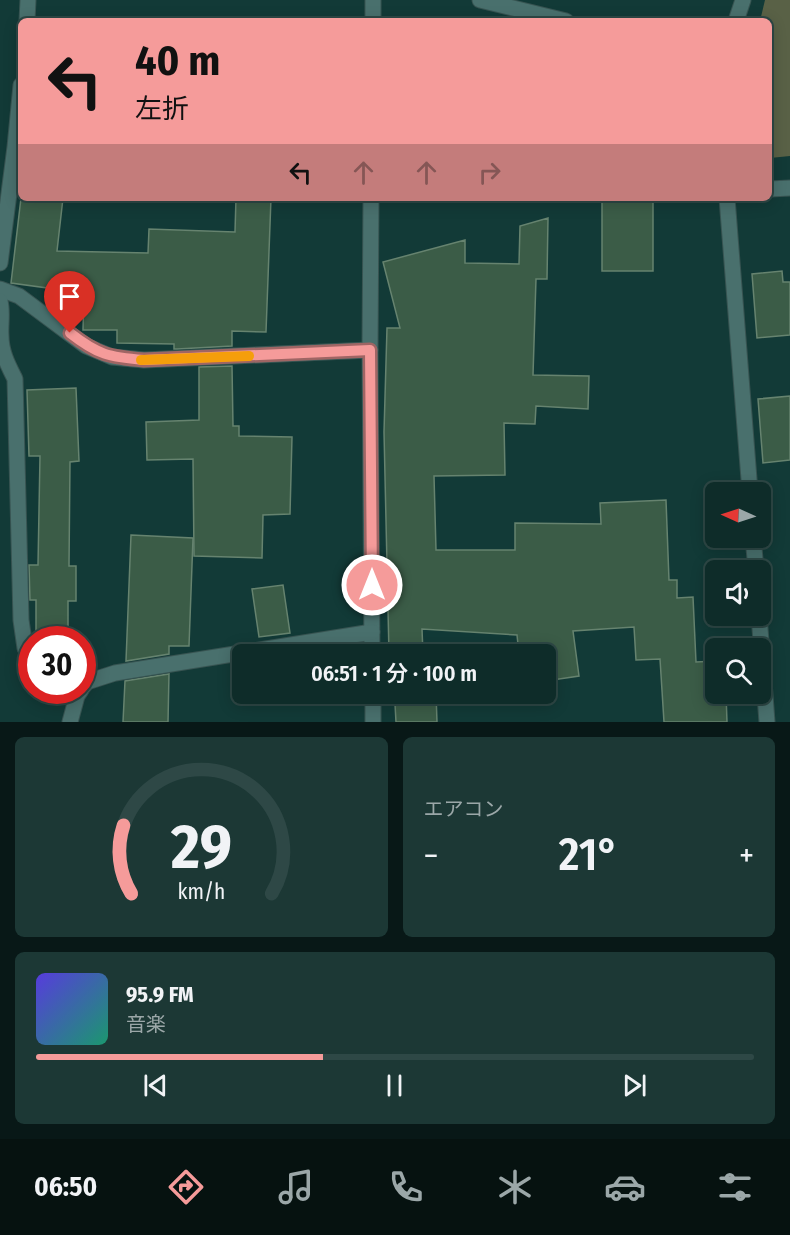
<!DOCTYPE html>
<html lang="ja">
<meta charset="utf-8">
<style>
:root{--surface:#0e2c29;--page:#1c3835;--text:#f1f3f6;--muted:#9ba7a8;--line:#2e4846;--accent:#f59b9a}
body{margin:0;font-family:"Fira Sans Condensed","Noto Sans JP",sans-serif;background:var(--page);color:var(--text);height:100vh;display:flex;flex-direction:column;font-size:22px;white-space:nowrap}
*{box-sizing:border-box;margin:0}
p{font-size:20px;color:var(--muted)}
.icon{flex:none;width:33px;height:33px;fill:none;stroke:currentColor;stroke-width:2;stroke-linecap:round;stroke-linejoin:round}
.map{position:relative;height:722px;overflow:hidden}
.side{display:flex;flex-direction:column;gap:15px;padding:15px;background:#081817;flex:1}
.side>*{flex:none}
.hud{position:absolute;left:18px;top:18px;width:754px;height:183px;border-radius:9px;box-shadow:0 3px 15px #0003,0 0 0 2px var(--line);background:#f59b9a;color:#111;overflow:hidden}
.needle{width:39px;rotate:273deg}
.tools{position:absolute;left:705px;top:482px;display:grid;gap:12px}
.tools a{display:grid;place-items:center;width:66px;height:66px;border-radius:9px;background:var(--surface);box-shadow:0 3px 15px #0003,0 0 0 2px var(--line);font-size:30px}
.speed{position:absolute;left:18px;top:626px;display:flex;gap:12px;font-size:30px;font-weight:700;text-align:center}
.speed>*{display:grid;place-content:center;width:78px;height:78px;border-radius:50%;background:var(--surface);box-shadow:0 3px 15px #0003,0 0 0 2px var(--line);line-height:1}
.speed .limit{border:9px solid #d22;background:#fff;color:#111}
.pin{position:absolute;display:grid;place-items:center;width:51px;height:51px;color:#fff;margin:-62px -26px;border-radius:50% 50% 50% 0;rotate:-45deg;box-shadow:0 0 6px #0007}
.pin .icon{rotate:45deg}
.me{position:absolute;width:66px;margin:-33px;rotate:0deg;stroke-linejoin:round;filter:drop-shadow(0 0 4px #0008)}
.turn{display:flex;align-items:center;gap:21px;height:126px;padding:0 18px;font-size:27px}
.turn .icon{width:78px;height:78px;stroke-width:2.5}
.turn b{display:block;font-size:42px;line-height:51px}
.lanes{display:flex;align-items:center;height:57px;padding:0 18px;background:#0003;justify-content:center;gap:30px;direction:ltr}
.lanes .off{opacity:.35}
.big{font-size:45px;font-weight:600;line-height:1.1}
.side .widget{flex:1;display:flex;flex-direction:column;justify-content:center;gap:9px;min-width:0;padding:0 21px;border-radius:9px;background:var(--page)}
.side .dial{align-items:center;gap:0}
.dial svg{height:156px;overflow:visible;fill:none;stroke:var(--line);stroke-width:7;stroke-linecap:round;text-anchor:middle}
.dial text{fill:var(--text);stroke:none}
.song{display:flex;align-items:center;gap:18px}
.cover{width:72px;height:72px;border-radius:9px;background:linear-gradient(135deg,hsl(250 70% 55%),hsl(160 70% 35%))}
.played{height:6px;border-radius:3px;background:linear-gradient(90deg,var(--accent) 40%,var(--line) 40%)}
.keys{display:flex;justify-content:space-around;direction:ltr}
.heat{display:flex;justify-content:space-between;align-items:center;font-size:33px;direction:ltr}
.side .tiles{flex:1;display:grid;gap:15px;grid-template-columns:1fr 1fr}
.widget:last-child{grid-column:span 2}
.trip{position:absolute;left:232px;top:644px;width:324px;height:60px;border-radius:9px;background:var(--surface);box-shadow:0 3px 15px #0003,0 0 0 2px var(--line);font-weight:600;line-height:60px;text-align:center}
.tab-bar{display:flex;height:96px;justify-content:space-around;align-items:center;background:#061210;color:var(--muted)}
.tab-bar .icon{width:42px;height:42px}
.tab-bar .active{color:var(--accent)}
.tab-bar b{font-size:27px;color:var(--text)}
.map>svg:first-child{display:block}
.green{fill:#596146}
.building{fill:#3b5c47;stroke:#66836f;stroke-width:1.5}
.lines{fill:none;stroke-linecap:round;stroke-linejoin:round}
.minor-casing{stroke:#385452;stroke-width:17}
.minor{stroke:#49706d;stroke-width:15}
.route-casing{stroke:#9f6564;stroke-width:15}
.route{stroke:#f59b9a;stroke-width:10}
.slow{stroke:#f59e0b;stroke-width:10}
</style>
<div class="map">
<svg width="790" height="722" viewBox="0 0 790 722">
<rect width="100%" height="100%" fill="#123a37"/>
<path class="green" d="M765,0H790V156L770,158V21H760Z"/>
<g class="building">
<path d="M21,198H63L57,251L148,253L149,229L235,232L236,198H271L266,332L232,331V346L177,349H174V344L117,343V330H83L84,293L11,283Z"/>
<path d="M653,198V271H602V199Z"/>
<path d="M548,218L547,279H536L533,375L589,376L588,409L536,406L535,424L504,423L505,475L434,476L436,550H515V523L601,524L600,503L666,500L669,580H677V598L693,597L696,662L716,661V693H726L727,722H664L660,659L636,660L634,627L573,631L579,676L546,681V654H519L517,635L422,629L423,654H389L384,432L387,328H400L383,262L465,240V263L519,264L520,226Z"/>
<path d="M782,271L783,282H790V335L757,338L752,274Z"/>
<path d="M232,366L233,426H239V436L292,437L290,514L263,515L262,558L194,556L193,459L147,460L146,422L199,420V367Z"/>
<path d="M76,388L79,461L70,462L69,566H76V601H68V639H36V600H30L29,565H38L40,456H29L27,390Z"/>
<path d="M790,396V460L763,463L758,399Z"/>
<path d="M131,535L193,538L189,646H169V654L126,661Z"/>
<path d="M283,585L290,633L259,637L252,589Z"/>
<path d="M169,674L168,722H123L125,681Z"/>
<path d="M391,693H436L437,722H396L395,704L392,705Z"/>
</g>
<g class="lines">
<defs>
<g id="minor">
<path d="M480,0L566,21"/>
<path d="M27,21L28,0"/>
<path d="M373,21V0"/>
<path d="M736,21L743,0"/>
<path d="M770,189L790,188"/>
<path d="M371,198L370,350L372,654"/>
<path d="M727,198L750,492"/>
<path d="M0,263L15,147L21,85"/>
<path d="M0,289L19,296L86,346L112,357L144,360L370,350"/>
<path d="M0,301C3,313 0,325 1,336C1,352 8,365 15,379L21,620L25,648L32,656"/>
<path d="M753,537L756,570"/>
<path d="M759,615L767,722"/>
<path d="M82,688L87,682L115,673L372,632"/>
<path d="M373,693V722"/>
<path d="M70,722L77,696L81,690"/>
</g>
</defs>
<use href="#minor" class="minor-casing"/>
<use href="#minor" class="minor"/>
</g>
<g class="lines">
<defs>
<path id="route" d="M70,333C98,355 109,357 144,360L370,350L372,585"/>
</defs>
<use href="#route" class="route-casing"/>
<use href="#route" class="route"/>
<path class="slow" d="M141,360L249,356"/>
</g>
</svg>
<div class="tools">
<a><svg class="needle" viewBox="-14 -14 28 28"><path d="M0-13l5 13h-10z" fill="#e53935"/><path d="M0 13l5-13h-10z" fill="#9ba7a8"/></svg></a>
<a><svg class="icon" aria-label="sound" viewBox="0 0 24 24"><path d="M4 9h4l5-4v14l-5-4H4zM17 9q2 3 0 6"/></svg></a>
<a><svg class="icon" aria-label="search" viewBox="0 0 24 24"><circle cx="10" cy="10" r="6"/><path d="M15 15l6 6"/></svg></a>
</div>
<div class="speed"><div class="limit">30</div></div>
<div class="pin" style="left:70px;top:333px;background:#d93025"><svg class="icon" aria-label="arrive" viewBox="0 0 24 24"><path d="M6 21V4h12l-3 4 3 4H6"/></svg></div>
<svg class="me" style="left:372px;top:585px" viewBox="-20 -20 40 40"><circle r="17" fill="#f59b9a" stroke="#fff" stroke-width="3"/><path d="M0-11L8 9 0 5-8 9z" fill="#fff"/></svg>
<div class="trip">06:51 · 1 分 · 100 m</div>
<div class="hud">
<div class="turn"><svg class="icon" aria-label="left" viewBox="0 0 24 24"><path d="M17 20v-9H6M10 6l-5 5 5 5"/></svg><div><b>40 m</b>左折</div></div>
<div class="lanes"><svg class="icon" aria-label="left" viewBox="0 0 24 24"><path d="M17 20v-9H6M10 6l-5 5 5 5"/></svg><svg class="icon off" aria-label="ahead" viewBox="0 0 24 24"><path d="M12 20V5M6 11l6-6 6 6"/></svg><svg class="icon off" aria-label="ahead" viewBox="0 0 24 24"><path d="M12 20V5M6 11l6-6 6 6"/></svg><svg class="icon off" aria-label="right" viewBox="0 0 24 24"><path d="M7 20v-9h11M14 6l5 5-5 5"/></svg></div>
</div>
</div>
<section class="side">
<div class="tiles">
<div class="widget dial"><svg viewBox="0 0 100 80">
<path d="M14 69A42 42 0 1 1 86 69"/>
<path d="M14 69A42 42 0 0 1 10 34" stroke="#f59b9a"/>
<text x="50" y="56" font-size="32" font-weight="700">29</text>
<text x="50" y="72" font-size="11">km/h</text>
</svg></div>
<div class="widget"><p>エアコン</p>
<div class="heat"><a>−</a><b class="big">21°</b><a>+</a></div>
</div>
<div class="widget">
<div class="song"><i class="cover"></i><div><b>95.9 FM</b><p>音楽</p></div></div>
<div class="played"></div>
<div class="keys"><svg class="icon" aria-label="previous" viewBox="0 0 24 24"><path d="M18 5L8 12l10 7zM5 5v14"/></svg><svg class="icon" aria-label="pause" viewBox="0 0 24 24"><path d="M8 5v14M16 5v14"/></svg><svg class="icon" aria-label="next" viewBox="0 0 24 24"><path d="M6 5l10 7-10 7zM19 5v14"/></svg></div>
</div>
</div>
</section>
<nav class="tab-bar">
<b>06:50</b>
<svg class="icon active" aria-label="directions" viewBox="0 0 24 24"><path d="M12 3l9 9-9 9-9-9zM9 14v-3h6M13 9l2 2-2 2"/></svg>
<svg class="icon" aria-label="music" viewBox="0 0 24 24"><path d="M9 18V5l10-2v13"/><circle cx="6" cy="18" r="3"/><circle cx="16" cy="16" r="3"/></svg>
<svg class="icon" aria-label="phone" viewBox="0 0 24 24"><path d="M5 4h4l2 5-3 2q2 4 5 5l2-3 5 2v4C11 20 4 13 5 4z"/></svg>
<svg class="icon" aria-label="climate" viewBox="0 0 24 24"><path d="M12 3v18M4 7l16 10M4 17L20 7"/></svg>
<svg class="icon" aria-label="car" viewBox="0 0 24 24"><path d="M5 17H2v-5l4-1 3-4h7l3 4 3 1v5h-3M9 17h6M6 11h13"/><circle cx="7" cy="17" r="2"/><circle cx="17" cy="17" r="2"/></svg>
<svg class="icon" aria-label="filters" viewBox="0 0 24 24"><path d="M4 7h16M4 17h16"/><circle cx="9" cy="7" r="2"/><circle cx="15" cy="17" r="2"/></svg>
</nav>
